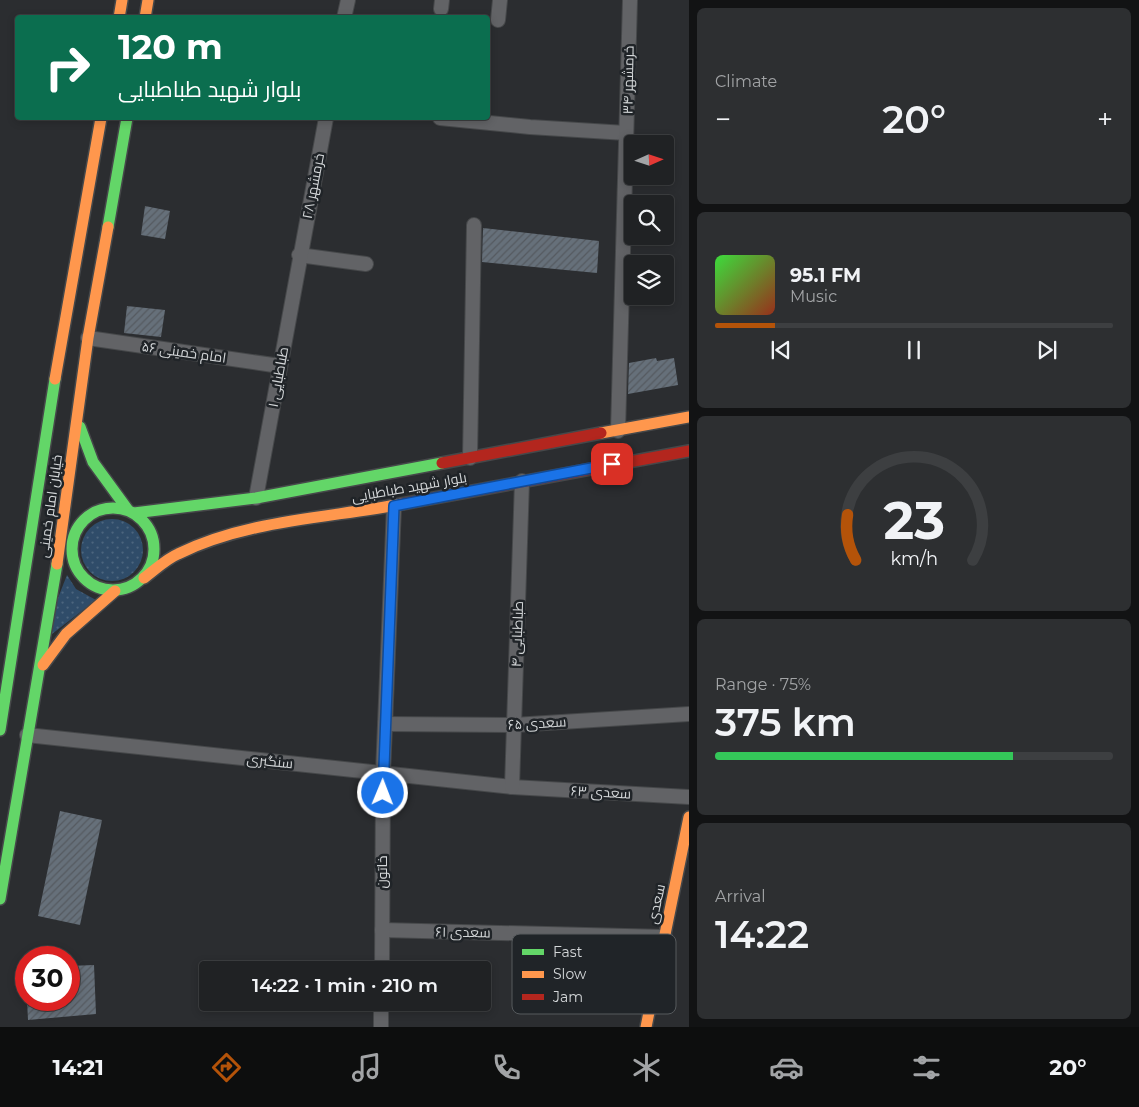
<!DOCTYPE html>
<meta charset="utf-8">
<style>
:root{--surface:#202224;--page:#2d2f31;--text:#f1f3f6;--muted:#a2a4a6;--line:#3d3f41;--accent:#b45309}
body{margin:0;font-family:Montserrat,Cairo,sans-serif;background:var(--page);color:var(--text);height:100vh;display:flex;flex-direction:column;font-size:19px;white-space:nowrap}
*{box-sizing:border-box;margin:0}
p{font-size:16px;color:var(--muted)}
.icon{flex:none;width:28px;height:28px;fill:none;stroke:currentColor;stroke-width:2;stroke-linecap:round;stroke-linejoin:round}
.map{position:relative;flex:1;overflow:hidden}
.drawer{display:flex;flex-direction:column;gap:8px;padding:8px;background:#121314;width:450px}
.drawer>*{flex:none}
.guide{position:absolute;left:15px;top:15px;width:475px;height:105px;border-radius:5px;box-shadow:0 2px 8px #0003,0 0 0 1px var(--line);background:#0b6e4f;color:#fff;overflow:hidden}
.needle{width:32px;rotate:87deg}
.fabs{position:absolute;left:624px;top:135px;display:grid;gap:10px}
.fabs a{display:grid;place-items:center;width:50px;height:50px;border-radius:5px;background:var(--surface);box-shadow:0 2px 8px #0003,0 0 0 1px var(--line);font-size:25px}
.speed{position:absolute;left:15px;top:946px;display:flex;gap:10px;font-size:25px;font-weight:700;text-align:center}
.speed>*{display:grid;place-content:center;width:65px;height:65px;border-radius:50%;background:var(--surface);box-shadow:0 2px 8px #0003,0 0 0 1px var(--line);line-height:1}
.speed .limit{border:8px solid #d22;background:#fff;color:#111}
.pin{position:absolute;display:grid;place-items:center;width:42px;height:42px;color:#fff;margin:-21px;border-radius:10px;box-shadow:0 2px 8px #0006}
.me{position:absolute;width:55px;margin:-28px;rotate:1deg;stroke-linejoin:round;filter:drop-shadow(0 0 4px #0008)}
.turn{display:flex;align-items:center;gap:18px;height:105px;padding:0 20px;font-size:22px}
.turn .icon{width:65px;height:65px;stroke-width:2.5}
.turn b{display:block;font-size:35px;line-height:42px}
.big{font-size:38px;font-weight:600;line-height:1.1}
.drawer .tile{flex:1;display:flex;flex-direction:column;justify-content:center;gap:8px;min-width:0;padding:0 18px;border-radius:8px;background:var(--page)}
.drawer .dial{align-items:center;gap:0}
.dial svg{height:130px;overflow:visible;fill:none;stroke:var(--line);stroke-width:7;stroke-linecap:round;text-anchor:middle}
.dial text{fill:var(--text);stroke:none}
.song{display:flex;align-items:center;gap:15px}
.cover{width:60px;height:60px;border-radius:8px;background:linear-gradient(135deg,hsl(120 70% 55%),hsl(10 70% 35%))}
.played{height:5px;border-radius:2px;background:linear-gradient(90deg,var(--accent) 15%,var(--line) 15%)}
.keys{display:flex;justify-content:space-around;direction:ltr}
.heat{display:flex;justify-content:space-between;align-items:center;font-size:28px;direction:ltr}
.charge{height:8px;border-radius:4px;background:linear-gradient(90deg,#34c759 75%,var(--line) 0)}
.trip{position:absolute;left:199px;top:961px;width:292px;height:50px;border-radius:5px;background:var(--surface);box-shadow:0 2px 8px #0003,0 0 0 1px var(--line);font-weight:600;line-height:50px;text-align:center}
.tabs{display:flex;height:80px;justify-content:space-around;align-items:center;background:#0d0e0e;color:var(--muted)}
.tabs .icon{width:35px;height:35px}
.tabs .selected{color:var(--accent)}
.tabs b{font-size:22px;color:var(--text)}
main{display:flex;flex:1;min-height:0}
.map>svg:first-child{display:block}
.grass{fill:url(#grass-dots)}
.building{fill:url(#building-hatch)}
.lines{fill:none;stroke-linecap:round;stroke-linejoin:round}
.street-casing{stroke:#46484a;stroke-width:16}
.fast-casing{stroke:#46484a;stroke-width:14}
.slow-casing{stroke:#46484a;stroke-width:14}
.jam-casing{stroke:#46484a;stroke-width:14}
.street{stroke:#626366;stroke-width:14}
.fast{stroke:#63d668;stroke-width:11}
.slow{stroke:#ff974d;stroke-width:11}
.jam{stroke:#b3261e;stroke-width:11}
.route-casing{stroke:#114b97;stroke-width:12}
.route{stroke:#1a73e8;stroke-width:9}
.labels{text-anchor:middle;stroke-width:5;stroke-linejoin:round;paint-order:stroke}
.street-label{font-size:14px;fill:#d4d7d9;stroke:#202428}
.key{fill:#202428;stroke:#565a5d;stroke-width:1}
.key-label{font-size:14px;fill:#d4d7d9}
</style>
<main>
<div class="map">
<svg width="689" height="1027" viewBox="0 0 689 1027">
<defs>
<pattern id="grass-dots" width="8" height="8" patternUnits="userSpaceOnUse" patternTransform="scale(1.25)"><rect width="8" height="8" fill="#2f4c69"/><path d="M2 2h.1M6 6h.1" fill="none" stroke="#4c657e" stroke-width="1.8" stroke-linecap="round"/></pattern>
<pattern id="building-hatch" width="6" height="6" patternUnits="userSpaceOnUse" patternTransform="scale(1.25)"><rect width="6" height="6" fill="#66707a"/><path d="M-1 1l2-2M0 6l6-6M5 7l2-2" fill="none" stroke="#555a60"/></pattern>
</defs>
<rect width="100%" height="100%" fill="#2b2d30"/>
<g class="grass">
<circle cx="112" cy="550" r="31"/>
<path d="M67,575L76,589L96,600L52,634L54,608Z"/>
</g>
<g class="building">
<path d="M145,206L170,211L165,239L141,235Z"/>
<path d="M483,228L599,241L597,273L482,262Z"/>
<path d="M127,306L165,310L161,337L124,333Z"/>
<path d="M656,358L657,361L674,358L678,385L628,394L629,363Z"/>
<path d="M60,811L102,820L80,925L38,916Z"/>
<path d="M94,965L96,1014L28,1020L27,1000H69V966Z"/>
</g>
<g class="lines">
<defs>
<g id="street">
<path d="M441,9L442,0"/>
<path d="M344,18L348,0"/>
<path d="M498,20L500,0"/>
<path d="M440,118L530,127L626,133"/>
<path d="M299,255L366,264"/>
<path d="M88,338L280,366"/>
<path d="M618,431L630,0"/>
<path d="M470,458L474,225"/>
<path d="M256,498L326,118"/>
<path d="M385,724L514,725L689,714"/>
<path d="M27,735L512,787L689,797"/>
<path d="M512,787L522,481"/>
<path d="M382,930L665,937"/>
<path d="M382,970L383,773L394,506"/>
<path d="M381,1027V1002"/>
</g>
<g id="fast">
<path d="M108,227L127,118"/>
<path d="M80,427L93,462L128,510"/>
<circle cx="113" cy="549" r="41"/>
<path d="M134,513L256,498L442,463"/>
<path d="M0,730L55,379"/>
<path d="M0,899L57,564"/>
</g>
<g id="slow">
<path d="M119,18L122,0"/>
<path d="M145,18L148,0"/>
<path d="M55,379L101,118"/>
<path d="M601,433L689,417"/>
<path d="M57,564L88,338L108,227"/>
<path d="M144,578C155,570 166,559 178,554C247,520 328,518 402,504"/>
<path d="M43,665L66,634L115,591"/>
<path d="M646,1027L689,817"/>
</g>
<g id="jam">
<path d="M442,463L601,433"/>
<path d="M402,504L689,451"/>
</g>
</defs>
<use href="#street" class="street-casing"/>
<use href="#fast" class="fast-casing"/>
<use href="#slow" class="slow-casing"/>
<use href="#jam" class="jam-casing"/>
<use href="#street" class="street"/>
<use href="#fast" class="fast"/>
<use href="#slow" class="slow"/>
<use href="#jam" class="jam"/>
</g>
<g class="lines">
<defs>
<path id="route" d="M383,793L394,506L612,464"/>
</defs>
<use href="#route" class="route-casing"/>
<use href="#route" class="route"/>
</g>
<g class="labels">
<g class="street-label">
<text transform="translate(628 80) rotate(-89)" y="5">خرمشهر ۳۴</text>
<text transform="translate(313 186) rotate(-79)" y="5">خرمشهر ۲۸</text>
<text transform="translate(184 352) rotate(8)" y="5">امام خمینی ۵۶</text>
<text transform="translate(278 377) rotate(-80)" y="5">طباطبایی ۱</text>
<text transform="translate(409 487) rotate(-10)" y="5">بلوار شهید طباطبایی</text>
<text transform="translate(50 506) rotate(-82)" y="5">خیابان امام خمینی</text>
<text transform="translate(517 634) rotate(-88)" y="5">طباطبایی ۴</text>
<text transform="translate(537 723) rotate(-3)" y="5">سعدی ۶۵</text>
<text transform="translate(270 761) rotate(6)" y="5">سنگبری</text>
<text transform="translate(601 792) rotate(3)" y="5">سعدی ۶۳</text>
<text transform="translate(382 872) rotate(-90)" y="5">خاتون</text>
<text transform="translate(656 904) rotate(-78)" y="5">سعدی</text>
<text transform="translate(463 932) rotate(1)" y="5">سعدی ۶۱</text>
</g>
</g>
<rect x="512" y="934" width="164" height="80" rx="8" class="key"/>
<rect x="522" y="949" width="22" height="6" fill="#63d668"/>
<rect x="522" y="971" width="22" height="7" fill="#ff974d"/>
<rect x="522" y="994" width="22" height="6" fill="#b3261e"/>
<g class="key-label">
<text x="553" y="957">Fast</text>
<text x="553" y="979">Slow</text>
<text x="553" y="1002">Jam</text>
</g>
</svg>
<div class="fabs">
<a><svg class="needle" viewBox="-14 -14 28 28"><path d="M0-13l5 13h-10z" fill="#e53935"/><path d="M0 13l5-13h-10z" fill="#a2a4a6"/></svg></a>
<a><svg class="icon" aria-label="search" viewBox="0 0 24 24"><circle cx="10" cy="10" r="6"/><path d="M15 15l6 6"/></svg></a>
<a><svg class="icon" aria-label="layers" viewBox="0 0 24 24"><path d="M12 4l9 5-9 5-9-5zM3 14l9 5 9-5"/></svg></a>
</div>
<div class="speed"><div class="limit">30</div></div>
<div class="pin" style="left:612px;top:464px;background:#d93025"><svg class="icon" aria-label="arrive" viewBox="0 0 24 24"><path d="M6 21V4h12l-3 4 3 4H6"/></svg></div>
<svg class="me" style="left:383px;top:793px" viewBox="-20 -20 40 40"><circle r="17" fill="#1a73e8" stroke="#fff" stroke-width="3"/><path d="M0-11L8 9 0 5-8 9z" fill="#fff"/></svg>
<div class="trip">14:22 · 1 min · 210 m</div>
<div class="guide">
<div class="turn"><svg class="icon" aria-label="right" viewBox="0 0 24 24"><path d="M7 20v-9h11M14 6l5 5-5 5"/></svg><div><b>120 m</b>بلوار شهید طباطبایی</div></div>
</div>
</div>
<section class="drawer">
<div class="tile"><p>Climate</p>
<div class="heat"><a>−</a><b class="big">20°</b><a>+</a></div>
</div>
<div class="tile">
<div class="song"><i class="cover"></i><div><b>95.1 FM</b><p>Music</p></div></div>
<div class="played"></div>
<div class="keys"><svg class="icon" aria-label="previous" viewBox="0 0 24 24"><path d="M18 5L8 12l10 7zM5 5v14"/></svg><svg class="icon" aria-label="pause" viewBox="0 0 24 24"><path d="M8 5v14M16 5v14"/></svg><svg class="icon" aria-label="next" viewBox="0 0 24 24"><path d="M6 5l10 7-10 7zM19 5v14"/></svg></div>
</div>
<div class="tile dial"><svg viewBox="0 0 100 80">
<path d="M14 69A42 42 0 1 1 86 69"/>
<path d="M14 69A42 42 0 0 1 9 41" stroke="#b45309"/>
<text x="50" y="56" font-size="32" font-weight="700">23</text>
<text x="50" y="72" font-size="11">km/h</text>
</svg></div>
<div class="tile"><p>Range · 75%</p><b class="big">375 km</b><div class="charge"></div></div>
<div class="tile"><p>Arrival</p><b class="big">14:22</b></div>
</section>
</main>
<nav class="tabs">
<b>14:21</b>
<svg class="icon selected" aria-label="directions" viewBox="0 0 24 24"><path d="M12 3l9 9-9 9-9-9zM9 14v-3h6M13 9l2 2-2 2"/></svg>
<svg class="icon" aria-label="music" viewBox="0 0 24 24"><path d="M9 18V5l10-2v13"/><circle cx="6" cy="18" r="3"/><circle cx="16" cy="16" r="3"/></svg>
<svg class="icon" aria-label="phone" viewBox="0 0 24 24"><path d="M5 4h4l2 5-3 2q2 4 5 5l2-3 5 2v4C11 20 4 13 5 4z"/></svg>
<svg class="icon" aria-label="climate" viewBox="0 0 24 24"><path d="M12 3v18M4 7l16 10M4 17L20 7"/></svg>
<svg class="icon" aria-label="car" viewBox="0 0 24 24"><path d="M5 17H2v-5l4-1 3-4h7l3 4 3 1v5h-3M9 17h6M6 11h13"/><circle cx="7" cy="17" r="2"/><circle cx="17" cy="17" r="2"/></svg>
<svg class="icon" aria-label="filters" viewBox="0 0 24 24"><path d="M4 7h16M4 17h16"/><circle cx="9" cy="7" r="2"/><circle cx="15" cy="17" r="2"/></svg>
<b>20°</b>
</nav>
